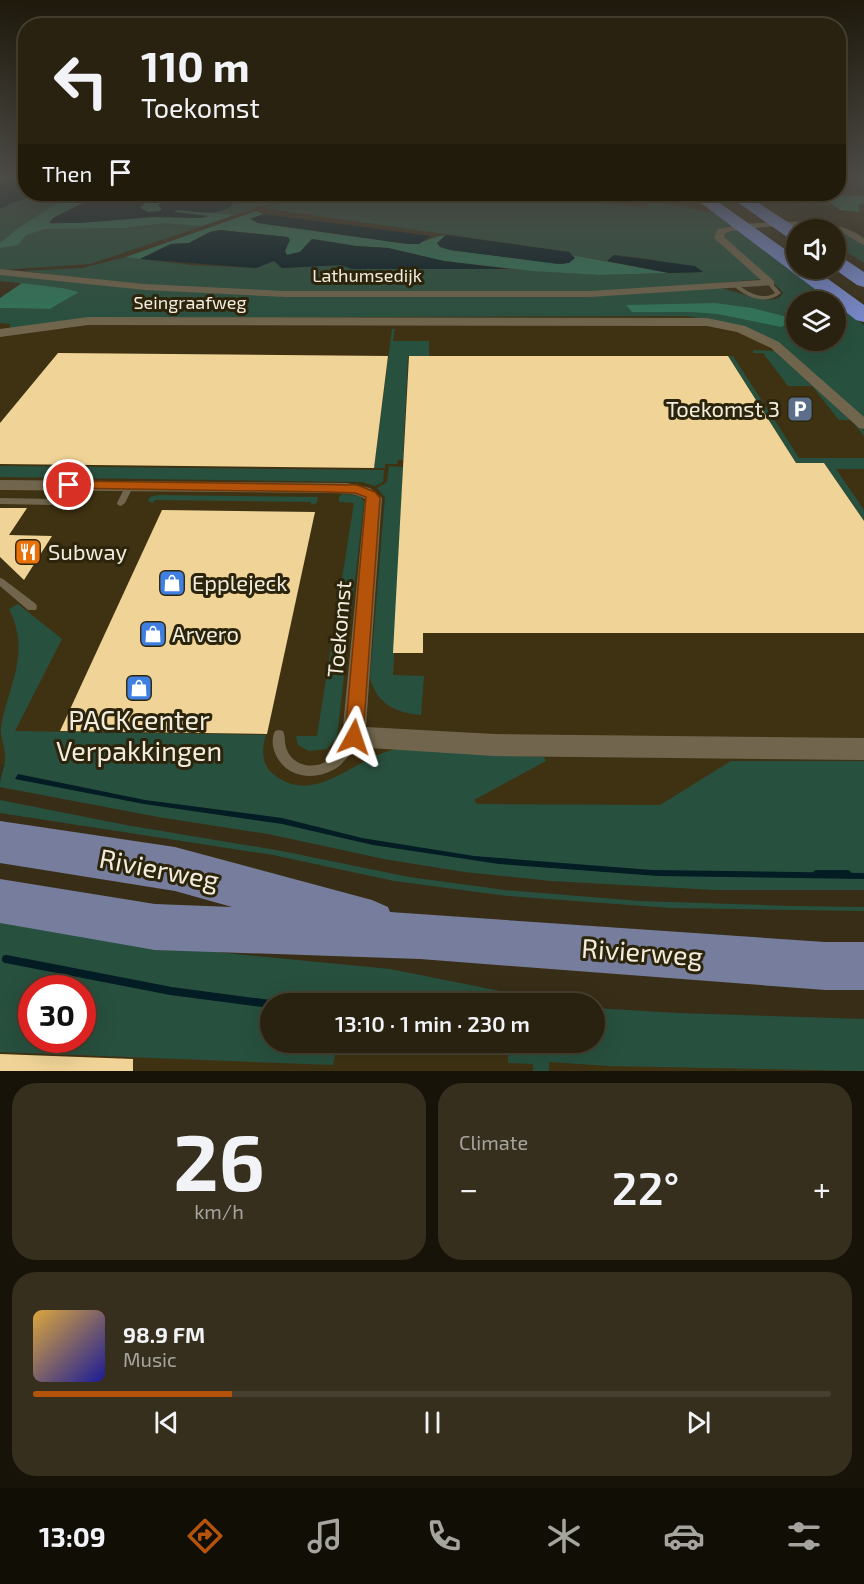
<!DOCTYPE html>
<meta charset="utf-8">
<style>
:root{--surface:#2a2210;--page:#362f1e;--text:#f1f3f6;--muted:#a5a49f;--line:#463f30;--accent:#b45309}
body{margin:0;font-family:"Exo 2",sans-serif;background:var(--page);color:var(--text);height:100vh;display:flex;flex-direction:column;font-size:22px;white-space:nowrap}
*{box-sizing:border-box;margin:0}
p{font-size:20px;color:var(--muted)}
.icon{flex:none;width:33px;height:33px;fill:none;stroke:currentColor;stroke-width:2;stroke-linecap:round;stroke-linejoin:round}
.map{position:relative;height:1071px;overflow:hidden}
.panel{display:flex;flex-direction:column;gap:12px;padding:12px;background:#171309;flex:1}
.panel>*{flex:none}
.banner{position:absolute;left:18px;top:18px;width:828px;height:183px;border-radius:24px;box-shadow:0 6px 24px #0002,0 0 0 2px var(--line);background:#2a2210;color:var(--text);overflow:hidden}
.controls{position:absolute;left:786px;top:219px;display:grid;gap:12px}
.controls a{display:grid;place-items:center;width:60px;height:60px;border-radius:50%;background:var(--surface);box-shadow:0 6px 24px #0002,0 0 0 2px var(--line);font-size:30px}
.speed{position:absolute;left:18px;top:975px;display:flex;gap:12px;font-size:30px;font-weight:700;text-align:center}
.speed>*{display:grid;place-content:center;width:78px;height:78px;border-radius:50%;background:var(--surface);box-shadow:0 6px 24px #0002,0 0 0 2px var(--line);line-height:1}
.speed .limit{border:9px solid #d22;background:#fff;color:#111}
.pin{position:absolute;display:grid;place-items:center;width:51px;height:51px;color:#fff;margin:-26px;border:3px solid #fff;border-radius:50%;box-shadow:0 2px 6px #0007}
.me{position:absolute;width:66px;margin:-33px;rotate:5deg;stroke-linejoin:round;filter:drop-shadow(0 0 4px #0008)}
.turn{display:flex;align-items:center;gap:21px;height:126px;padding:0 24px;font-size:27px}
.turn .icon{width:78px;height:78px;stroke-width:2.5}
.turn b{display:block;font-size:42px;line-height:51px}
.then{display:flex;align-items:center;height:57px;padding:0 24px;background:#0003;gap:12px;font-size:22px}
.big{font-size:45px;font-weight:600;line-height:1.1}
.panel .widget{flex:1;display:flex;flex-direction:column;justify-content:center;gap:9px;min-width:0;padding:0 21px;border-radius:24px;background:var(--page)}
.panel .dial{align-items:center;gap:0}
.dial b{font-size:78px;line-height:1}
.song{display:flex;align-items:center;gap:18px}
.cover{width:72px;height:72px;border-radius:9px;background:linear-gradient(135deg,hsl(40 70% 55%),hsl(240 70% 35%))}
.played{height:6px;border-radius:3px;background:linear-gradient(90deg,var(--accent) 25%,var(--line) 25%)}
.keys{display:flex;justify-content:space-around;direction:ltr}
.heat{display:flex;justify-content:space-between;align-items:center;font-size:33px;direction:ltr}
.panel .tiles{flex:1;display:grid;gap:12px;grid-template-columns:1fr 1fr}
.widget:last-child{grid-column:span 2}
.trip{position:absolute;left:260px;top:993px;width:345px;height:60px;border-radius:30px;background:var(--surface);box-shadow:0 6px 24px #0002,0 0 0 2px var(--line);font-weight:600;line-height:60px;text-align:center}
.menu{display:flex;height:96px;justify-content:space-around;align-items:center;background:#110e06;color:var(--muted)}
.menu .icon{width:42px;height:42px}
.menu .on{color:var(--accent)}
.menu b{font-size:27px;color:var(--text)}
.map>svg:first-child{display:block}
.built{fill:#3f3213;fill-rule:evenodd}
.green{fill:#28503e;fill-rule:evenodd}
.forest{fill:#30765a}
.water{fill:#041c24}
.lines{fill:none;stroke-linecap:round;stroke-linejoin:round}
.stream{stroke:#041c24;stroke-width:8}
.building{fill:#f0d497}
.service{fill:#71664d;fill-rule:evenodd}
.minor{fill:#71664d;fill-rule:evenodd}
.primary{fill:#777d9d;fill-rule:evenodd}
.motorway{fill:#7b8dd3;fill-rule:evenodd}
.route{fill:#b45309;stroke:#753606;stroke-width:1.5}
.labels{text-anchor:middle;stroke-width:6;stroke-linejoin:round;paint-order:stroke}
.far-street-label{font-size:18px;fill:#f3eddf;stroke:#2d240c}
.poi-label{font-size:22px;fill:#f3eddf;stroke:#2d240c;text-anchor:start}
.street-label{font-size:22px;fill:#f3eddf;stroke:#2d240c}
.near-poi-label{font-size:27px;fill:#f3eddf;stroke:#2d240c}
.near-street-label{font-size:27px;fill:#f3eddf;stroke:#2d240c}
</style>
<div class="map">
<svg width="864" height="1071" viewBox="0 0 864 1071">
<rect width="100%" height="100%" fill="#382d16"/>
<g class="built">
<path d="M710,295L796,340H836L864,346V874L42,772L0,764V315Z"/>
<path d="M0,958L270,1042H594L864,1071H0ZM32,988H82V1040H32Z"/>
</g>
<g class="green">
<path d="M0,179H25L26,194H298L90,264L0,270Z"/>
<path d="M309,194H482L529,199L532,196L647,208L650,201L720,214L737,227L721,229L715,235L762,279L629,291L337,293L189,289L22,271L82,268L126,257L190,265L256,268L274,261L282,268L341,265L352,269H508L600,275L703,272L650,259L614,255L607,261L572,255L569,252L263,208Z"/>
<path d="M806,226L836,228L864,243V263L836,245V230L812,229Z"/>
<path d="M739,229L833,301L796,302V340H836V303L864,325V418L781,344L748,328L687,316L89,318L10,329V324L0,323V308L50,309L78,292L63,288L0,281V273L119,286L403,296L718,288C738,290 758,304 779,298L783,293L780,289L729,245L721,233Z"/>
<path d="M392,329H395L393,341H429V356H408L403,460H398L397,464H385V468H374Z"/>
<path d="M753,350L776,351L864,431V436L851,420H839L812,386H788L763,353H753Z"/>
<path d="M728,356H733L799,458H864V469H836L864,510V521L824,463H796Z"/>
<path d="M0,466L384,470L383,482L375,486L362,482L0,477Z"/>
<path d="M389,466L403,467L393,675L424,676L421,715C396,713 377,704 370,678L385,497L377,488L387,482Z"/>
<path d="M343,494L360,496L364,502L337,737L327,749L309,751L298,745L296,736H317L354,503L339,502V497Z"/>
<path d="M158,495L318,497L317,503L311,505V502L155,500L153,503L148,501L150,497Z"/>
<path d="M18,604L62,639L15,731L266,735C262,747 261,764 272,773C315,810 355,755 398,749C414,747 432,750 448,751C480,753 512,755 544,757L546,761L474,800L477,804L660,805L731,761H864V890H714L551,881L464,872L384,859L268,834L158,817L0,787C0,775 6,766 5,755C5,745 0,737 1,727C9,684 31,652 9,609Z"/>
<path d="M0,800L126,825L282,851L409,877L505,890L640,901L791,906L864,907V911L670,908L507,896L394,881L273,855L0,813Z"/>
<path d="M0,922L155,946L390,969L560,1003L270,1004V1042H594V1008L678,1013L864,1019V1071L609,1066L549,1062V1071H533V1064L508,1063V1053L337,1046L333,1065L0,1052ZM32,988H82V1040H32Z"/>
</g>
<g class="forest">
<path d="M72,194H187L162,196L160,198L164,201L162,209C156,214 146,213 140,208L143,199L135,197L118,200L106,194L86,201L53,218L51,224L154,217L201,218L208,216L173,212L177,210L233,215L202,226L164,223L123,228L45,229L26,235L18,245L0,248V243L17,229Z"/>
<path d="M830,195L864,196V203L859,205V212L840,210L829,202Z"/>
<path d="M256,211L264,214L252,218L258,223L408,244C422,245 432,236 446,235L437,243L450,250L564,264L575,258L572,255L669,273L600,275L532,271L444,261L388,248L356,246L312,239L300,252L286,255L285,251L289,241L287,237L220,230L210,232L189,243L171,244L140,259L126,257Z"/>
<path d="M22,283L63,288L79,292L50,309L0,308V298Z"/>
<path d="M715,303L752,308L791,318L792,321L781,327L718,314L691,312H632L626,305Z"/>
</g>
<g class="water">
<path d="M0,179H25L26,194H41L9,204L0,209Z"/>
<path d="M107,194L118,200L135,197L143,199L145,203L140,208L148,212L160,211L162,209L158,205L163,202L161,200L189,201L203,194H220L222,196L236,200C224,219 196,211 178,210L174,212L208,216L201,218L154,217L80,223H49L53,218L87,201Z"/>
<path d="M264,214L431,236L419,244H408L258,223L250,219Z"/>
<path d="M220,230L288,237L290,240L285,251L287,255L300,252L312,239L356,246L388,248L444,261L508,269H352L341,265L282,268L274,261L256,268L140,259L171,244L189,243L210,232Z"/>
<path d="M446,235L569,252L575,258L569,263L558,264L450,250L440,247L437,243Z"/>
<path d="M614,255L695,266L703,272L669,273L607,261Z"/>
<path d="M18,774L145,800L282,818L362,838L474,856L652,870L864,873V879L658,876L499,864L373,845L282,824L144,804L15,779Z"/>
</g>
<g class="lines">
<g class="stream">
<path d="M817,874H847"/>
<path d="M6,959L171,991L270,1004"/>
</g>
</g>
<g class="building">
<path d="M58,353L388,356L374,468L0,464V423Z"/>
<path d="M409,356H728L796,463H824L864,521V633H423V653H393Z"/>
<path d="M0,508H27L9,535L52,536L24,580L0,557Z"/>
<path d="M162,510L315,512L267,734L60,731Z"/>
<path d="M0,1054L133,1059V1071H0Z"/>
</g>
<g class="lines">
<g class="service">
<path d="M770,281L781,293C765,306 746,297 732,285L737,284C748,292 761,301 775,293L767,283Z"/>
<path d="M130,482L134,485L125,503L121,506L118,505L117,503L126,485Z"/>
<path d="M0,498L54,499L58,502L54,505L0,504Z"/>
<path d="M0,578L3,579L36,604L37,607L36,610H28L0,586Z"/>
<path d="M279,730L283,731C286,738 284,744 287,750C290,758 297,763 305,765C321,768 333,759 342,746C346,740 348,735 354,732L358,733L360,737C354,749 345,764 333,770C311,782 282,776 274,750C272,744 272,738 275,731Z"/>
</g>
<g class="minor">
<path d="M777,222C808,221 838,220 864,238V245C854,241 845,232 835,230C803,222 763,227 731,231L725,233L724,237L774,281V285L590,297H285L145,290L0,275V269L145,284L285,291H590L761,280L714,238L718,229L744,224Z"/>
<path d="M88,317L707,318L745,326L779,342L864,417V429L859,428L771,348L737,332L707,326L88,325L0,337V329Z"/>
<path d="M0,480L347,483L370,488L382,498L366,727L494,734L864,738V760L494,756L354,747L346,744L342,737L365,499C354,492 342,494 329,493L0,490Z"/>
</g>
<path class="primary" d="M0,821L175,847L372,900L388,907L390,912L825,942H864V990H825L420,959L155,950L0,923V879L155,904L232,907L175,891L0,863Z"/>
<g class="motorway">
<path d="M691,194H707L796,257V268H813L864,305V322L856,320L836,304V302H832L693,197Z"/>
<path d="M728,194H745L800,230H796V240L790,239L730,197Z"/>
<path d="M836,256L843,258L864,272V287L857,285L833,268H836Z"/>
</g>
</g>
<linearGradient id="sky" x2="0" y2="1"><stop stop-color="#1f190c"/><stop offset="0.54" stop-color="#4d4c47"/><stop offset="1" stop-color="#4d4c47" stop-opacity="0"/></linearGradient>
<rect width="864" height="329" fill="url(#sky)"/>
<path class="route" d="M69,481L357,485L375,492L380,498L363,737L360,743L354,745L348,743L345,737L366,497L355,493L329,492L64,488L63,485Z"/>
<defs>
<symbol id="parking-square" viewBox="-11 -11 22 22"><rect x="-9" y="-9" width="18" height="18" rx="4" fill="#5c6f8a" stroke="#2d240c"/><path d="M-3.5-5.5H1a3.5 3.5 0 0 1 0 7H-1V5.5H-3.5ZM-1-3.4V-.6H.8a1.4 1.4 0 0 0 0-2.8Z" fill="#fff"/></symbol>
<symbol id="restaurant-square" viewBox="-11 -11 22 22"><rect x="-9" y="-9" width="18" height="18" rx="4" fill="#e8710a" stroke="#2d240c"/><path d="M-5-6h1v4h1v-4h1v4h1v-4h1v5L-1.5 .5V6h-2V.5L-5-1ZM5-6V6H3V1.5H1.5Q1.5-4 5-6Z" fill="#fff"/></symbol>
<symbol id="shop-square" viewBox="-11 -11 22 22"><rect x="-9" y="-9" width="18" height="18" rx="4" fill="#3f7fe0" stroke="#2d240c"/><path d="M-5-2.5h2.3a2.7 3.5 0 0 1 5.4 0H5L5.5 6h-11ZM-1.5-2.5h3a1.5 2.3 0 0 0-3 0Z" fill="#fff"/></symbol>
</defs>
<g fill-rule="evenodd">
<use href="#parking-square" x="785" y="394" width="30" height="30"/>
<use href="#restaurant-square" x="13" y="537" width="30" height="30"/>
<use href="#shop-square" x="157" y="568" width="30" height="30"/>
<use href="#shop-square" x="138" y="619" width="30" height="30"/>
<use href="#shop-square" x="124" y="673" width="30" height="30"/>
</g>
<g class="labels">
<g class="far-street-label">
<text x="367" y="282">Lathumsedijk</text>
<text x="190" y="309">Seingraafweg</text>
</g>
<g class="poi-label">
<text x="780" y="417" text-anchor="end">Toekomst 3</text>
<text x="48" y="560">Subway</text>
<text x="192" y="591">Epplejeck</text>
<text x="172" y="642">Arvero</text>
</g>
<g class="street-label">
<text transform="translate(339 629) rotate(-85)" y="8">Toekomst</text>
</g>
<g class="near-poi-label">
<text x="139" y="730">PACKcenter<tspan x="139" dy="31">Verpakkingen</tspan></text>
</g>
<g class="near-street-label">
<text transform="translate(159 870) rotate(11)" y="9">Rivierweg</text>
<text transform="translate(642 953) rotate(4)" y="9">Rivierweg</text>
</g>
</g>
</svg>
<div class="controls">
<a><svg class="icon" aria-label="sound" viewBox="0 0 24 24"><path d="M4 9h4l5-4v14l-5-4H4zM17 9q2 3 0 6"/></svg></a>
<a><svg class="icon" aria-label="layers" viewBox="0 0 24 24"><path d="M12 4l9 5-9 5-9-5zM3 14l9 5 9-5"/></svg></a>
</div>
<div class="speed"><div class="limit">30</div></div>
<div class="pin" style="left:69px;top:485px;background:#d93025"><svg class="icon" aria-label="arrive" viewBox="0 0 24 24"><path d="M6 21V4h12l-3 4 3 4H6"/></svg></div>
<svg class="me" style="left:354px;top:737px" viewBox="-20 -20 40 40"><path d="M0-17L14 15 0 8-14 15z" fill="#b45309" stroke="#fff" stroke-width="4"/></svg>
<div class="trip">13:10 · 1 min · 230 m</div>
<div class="banner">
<div class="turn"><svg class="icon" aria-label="left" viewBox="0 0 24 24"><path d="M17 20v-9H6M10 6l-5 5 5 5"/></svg><div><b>110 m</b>Toekomst</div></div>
<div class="then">Then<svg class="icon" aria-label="arrive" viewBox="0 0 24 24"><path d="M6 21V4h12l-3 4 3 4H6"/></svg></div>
</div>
</div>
<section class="panel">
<div class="tiles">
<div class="widget dial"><b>26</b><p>km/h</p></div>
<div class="widget"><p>Climate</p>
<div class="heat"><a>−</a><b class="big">22°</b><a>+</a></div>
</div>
<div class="widget">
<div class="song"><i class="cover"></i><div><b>98.9 FM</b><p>Music</p></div></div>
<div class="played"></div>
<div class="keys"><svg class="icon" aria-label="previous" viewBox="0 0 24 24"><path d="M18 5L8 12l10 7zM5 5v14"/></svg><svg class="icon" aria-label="pause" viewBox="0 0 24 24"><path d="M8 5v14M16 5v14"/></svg><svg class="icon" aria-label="next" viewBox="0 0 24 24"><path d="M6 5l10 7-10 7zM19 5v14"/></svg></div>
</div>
</div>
</section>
<nav class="menu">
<b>13:09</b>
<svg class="icon on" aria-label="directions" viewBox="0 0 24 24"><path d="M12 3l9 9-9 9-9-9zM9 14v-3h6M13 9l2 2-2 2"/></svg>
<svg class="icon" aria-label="music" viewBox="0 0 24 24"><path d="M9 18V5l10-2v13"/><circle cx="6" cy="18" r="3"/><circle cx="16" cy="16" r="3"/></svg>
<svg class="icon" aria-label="phone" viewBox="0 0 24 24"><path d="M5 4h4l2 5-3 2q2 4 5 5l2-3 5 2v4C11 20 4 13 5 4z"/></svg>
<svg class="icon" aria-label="climate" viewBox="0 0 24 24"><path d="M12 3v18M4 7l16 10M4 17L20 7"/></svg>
<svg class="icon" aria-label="car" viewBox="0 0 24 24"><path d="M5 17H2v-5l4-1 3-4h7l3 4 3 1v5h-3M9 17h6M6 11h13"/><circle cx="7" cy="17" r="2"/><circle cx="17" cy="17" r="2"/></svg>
<svg class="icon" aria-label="filters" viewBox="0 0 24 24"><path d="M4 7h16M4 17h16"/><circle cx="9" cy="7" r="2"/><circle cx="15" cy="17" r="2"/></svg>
</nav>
